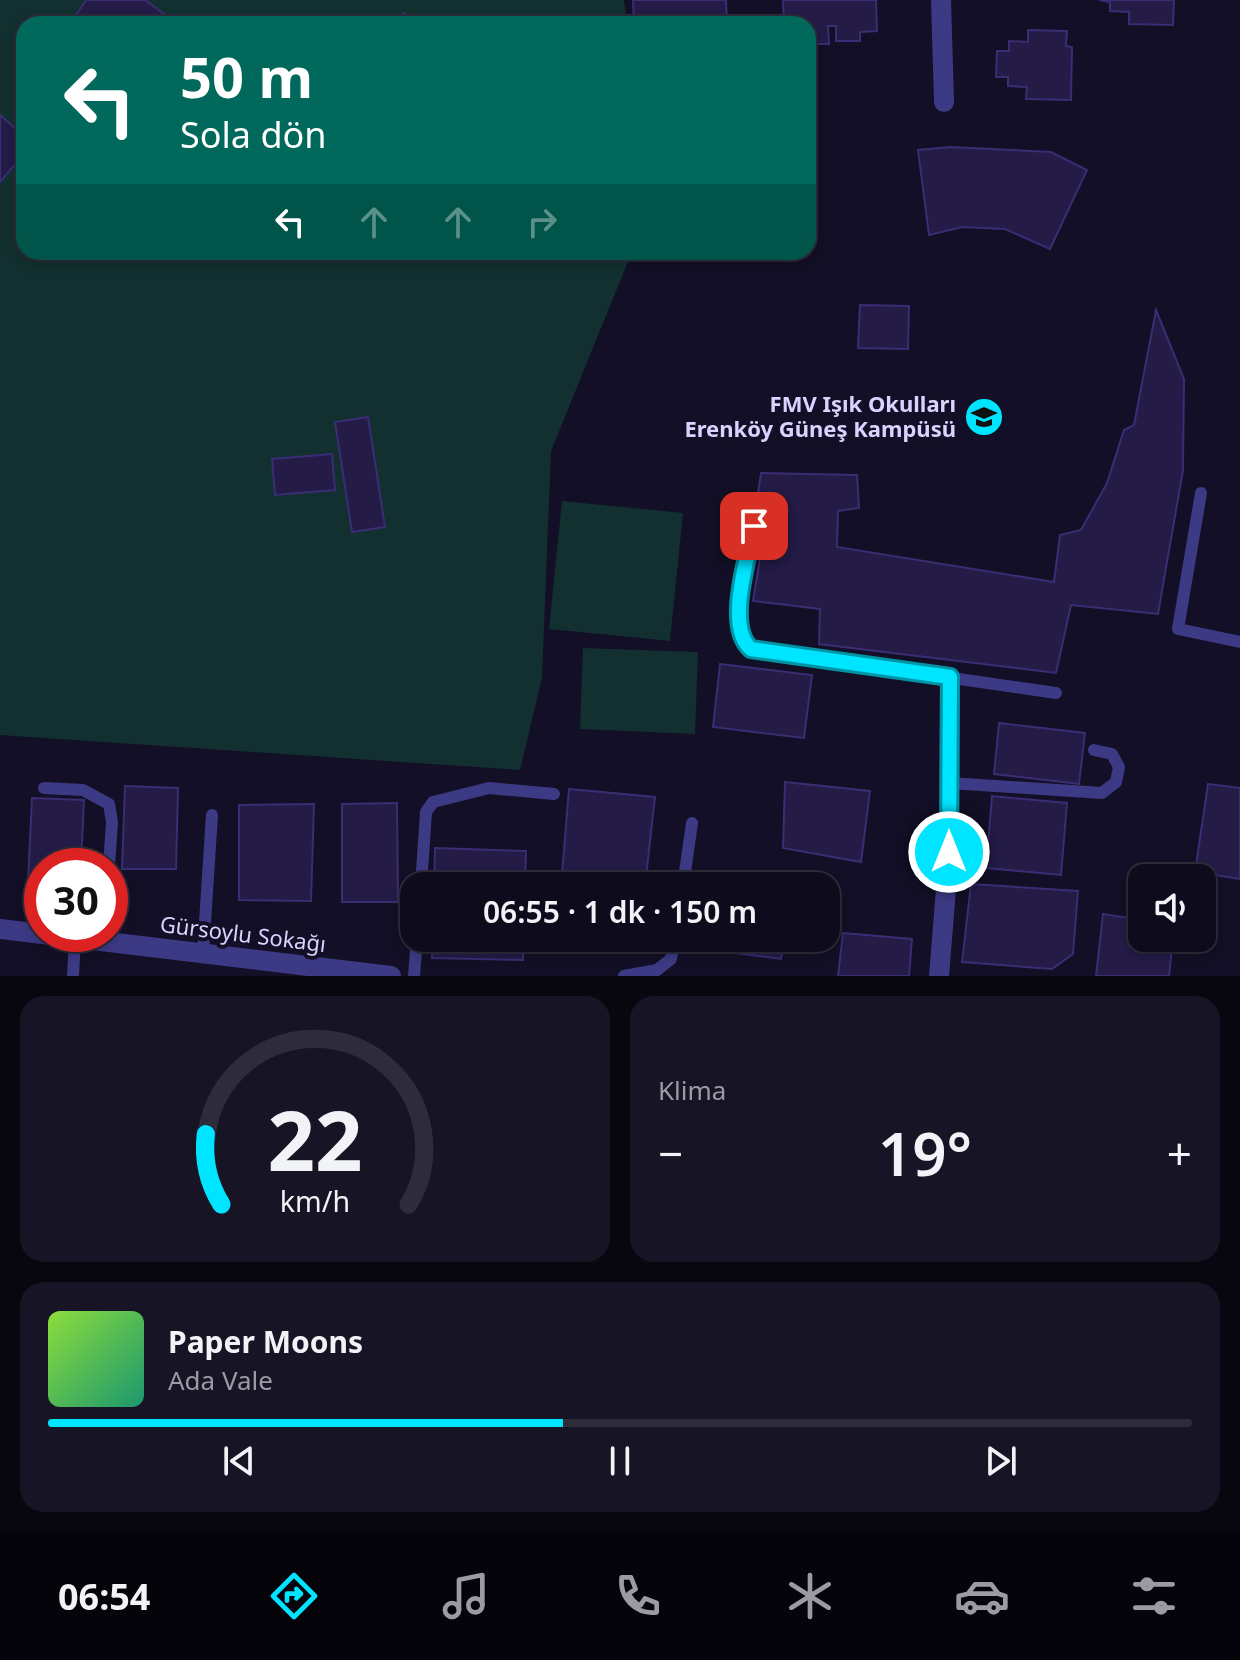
<!DOCTYPE html>
<html lang="tr">
<meta charset="utf-8">
<style>
:root{--surface:#0e0b1c;--page:#171425;--text:#f1f3f6;--muted:#9b9ba3;--line:#2e2b3b;--accent:#00e5ff}
body{margin:0;font-family:"Noto Sans",sans-serif;background:var(--page);color:var(--text);height:100vh;display:flex;flex-direction:column;font-size:30px;white-space:nowrap}
*{box-sizing:border-box;margin:0}
p{font-size:26px;color:var(--muted)}
.icon{flex:none;width:44px;height:44px;fill:none;stroke:currentColor;stroke-width:2;stroke-linecap:round;stroke-linejoin:round}
.map{position:relative;height:976px;overflow:hidden}
.drawer{display:flex;flex-direction:column;gap:20px;padding:20px;background:#08060f;flex:1}
.drawer>*{flex:none}
.hud{position:absolute;left:16px;top:16px;width:800px;height:244px;border-radius:24px;box-shadow:0 4px 12px #0003,0 0 0 2px var(--line);background:#00695c;color:#fff;overflow:hidden}
.fabs{position:absolute;left:1128px;top:864px;display:grid;gap:16px}
.fabs a{display:grid;place-items:center;width:88px;height:88px;border-radius:16px;background:var(--surface);box-shadow:0 4px 12px #0003,0 0 0 2px var(--line);font-size:40px}
.speed{position:absolute;left:24px;top:848px;display:flex;gap:16px;font-size:40px;font-weight:700;text-align:center}
.speed>*{display:grid;place-content:center;width:104px;height:104px;border-radius:50%;background:var(--surface);box-shadow:0 4px 12px #0003,0 0 0 2px var(--line);line-height:1}
.speed .limit{border:12px solid #d22;background:#fff;color:#111}
.pin{position:absolute;display:grid;place-items:center;width:68px;height:68px;color:#fff;margin:-34px;border-radius:16px;box-shadow:0 4px 12px #0006}
.me{position:absolute;width:88px;margin:-44px;rotate:0deg;stroke-linejoin:round;filter:drop-shadow(0 0 6px #0008)}
.turn{display:flex;align-items:center;gap:28px;height:168px;padding:0 32px;font-size:36px}
.turn .icon{width:104px;height:104px;stroke-width:2.5}
.turn b{display:block;font-size:56px;line-height:68px}
.lanes{display:flex;align-items:center;height:76px;padding:0 32px;background:#0003;justify-content:center;gap:40px;direction:ltr}
.lanes .off{opacity:.35}
.big{font-size:60px;font-weight:600;line-height:1.1}
.drawer .tile{flex:1;display:flex;flex-direction:column;justify-content:center;gap:12px;min-width:0;padding:0 28px;border-radius:24px;background:var(--page)}
.drawer .dial{align-items:center;gap:0}
.dial svg{height:208px;overflow:visible;fill:none;stroke:var(--line);stroke-width:7;stroke-linecap:round;text-anchor:middle}
.dial text{fill:var(--text);stroke:none}
.song{display:flex;align-items:center;gap:24px}
.cover{width:96px;height:96px;border-radius:12px;background:linear-gradient(135deg,hsl(90 70% 55%),hsl(160 70% 35%))}
.played{height:8px;border-radius:4px;background:linear-gradient(90deg,var(--accent) 45%,var(--line) 45%)}
.keys{display:flex;justify-content:space-around;direction:ltr}
.heat{display:flex;justify-content:space-between;align-items:center;font-size:44px;direction:ltr}
.drawer .tiles{flex:1;display:grid;gap:20px;grid-template-columns:1fr 1fr}
.tile:last-child{grid-column:span 2}
.trip{position:absolute;left:400px;top:872px;width:440px;height:80px;border-radius:24px;background:var(--surface);box-shadow:0 4px 12px #0003,0 0 0 2px var(--line);font-weight:600;line-height:80px;text-align:center}
.dock{display:flex;height:128px;justify-content:space-around;align-items:center;background:#06040b;color:var(--muted)}
.dock .icon{width:56px;height:56px}
.dock .current{color:var(--accent)}
.dock b{font-size:36px;color:var(--text)}
.map>svg:first-child{display:block}
.green{fill:#12302f}
.building{fill:#241b47;stroke:#3b2d73;stroke-width:2}
.lines{fill:none;stroke-linecap:round;stroke-linejoin:round}
.lane{stroke:#3d3a85;stroke-width:12}
.street{stroke:#3d3a85;stroke-width:20}
.route-casing{stroke:#0095a6;stroke-width:20}
.route{stroke:#00e5ff;stroke-width:14}
.labels{text-anchor:middle;stroke-width:8;stroke-linejoin:round;paint-order:stroke}
.poi-label{font-size:22px;font-weight:bold;fill:#d9d4ff;stroke:#130f26;text-anchor:end}
.street-label{font-size:22px;fill:#d9d4ff;stroke:#130f26}
</style>
<div class="map">
<svg width="1240" height="976" viewBox="0 0 1240 976">
<rect width="100%" height="100%" fill="#130f26"/>
<g class="green">
<path d="M0,0H624L627,24H24V252H632L551,451L542,678L520,770L0,735Z"/>
<path d="M562,501L683,513L670,641L549,629Z"/>
<path d="M583,648L698,652L695,734L580,729Z"/>
</g>
<g class="building">
<path d="M86,0H145L178,24H70Z"/>
<path d="M633,0H726L727,24H634Z"/>
<path d="M783,0H876L877,31L860,32V41H836V26H828L829,44H808V24H784Z"/>
<path d="M1099,0H1174L1173,25L1129,24V12L1110,11V2Z"/>
<path d="M403,13L425,24H398Z"/>
<path d="M1028,30L1067,31L1066,46L1072,47L1071,100L1026,99L1027,87L1008,86V77H996L997,51H1009V41L1028,42Z"/>
<path d="M0,115L24,136V154L0,182Z"/>
<path d="M950,147L1051,152L1087,170L1050,249L1005,229L962,227L929,235L918,150Z"/>
<path d="M860,305L909,306L908,349L858,348Z"/>
<path d="M1156,310L1184,379L1183,470L1158,614L1071,605L1056,673L819,644L820,609L753,601L768,510L755,513L761,473L857,475L859,508L838,511L837,547L1054,582L1060,535L1081,530L1107,483L1124,430L1134,425Z"/>
<path d="M368,417L385,527L352,532L335,422Z"/>
<path d="M332,454L335,490L275,495L272,459Z"/>
<path d="M720,664L812,675L804,738L713,727Z"/>
<path d="M999,723L1085,733L1079,784L994,774Z"/>
<path d="M785,782L870,791L861,862L783,848Z"/>
<path d="M1208,784L1240,788V879L1195,872Z"/>
<path d="M125,786L178,788L176,869H122Z"/>
<path d="M569,789L655,797L645,886H561Z"/>
<path d="M992,796L1067,803L1061,875L986,868Z"/>
<path d="M32,798L84,800L81,866H42V881H28Z"/>
<path d="M397,803L398,902H342V804Z"/>
<path d="M314,804L311,901L239,900V805Z"/>
<path d="M435,848L526,851L525,886H434Z"/>
<path d="M971,884L1078,891L1073,954L1052,969L962,962Z"/>
<path d="M1103,914L1142,920V938H1173L1169,976H1096Z"/>
<path d="M843,933L912,939L909,976H838Z"/>
<path d="M433,938H524L523,960L432,958Z"/>
<path d="M698,938H784L781,959L697,948Z"/>
</g>
<g class="lines">
<g class="lane">
<path d="M1201,493L1178,629L1240,642"/>
<path d="M754,526C748,557 725,627 751,649L1056,693"/>
<path d="M950,783L1102,793L1116,782L1119,767L1112,754L1094,750"/>
<path d="M44,788L83,790L109,804L112,822L109,866"/>
<path d="M421,886L426,812L433,802L489,788L554,794"/>
<path d="M683,886L692,823"/>
<path d="M203,953L212,815"/>
<path d="M73,976L75,938"/>
<path d="M414,976L417,938"/>
<path d="M624,976L657,970L671,959L675,938"/>
</g>
<g class="street">
<path d="M941,0L944,102"/>
<path d="M0,929L391,976"/>
<path d="M939,976L949,852L950,677"/>
</g>
</g>
<g class="lines">
<defs>
<path id="route" d="M754,526C748,557 725,627 751,649L950,677L949,852"/>
</defs>
<use href="#route" class="route-casing"/>
<use href="#route" class="route"/>
</g>
<defs>
<symbol id="school-disc" viewBox="-11 -11 22 22"><circle r="9.5" fill="#00e5ff" stroke="#130f26"/><path d="M0-5L7-2L0 1L-7-2ZM-4 1L0 2.5L4 1V4Q0 6-4 4Z" fill="#111"/></symbol>
</defs>
<g fill-rule="evenodd">
<use href="#school-disc" x="962" y="395" width="44" height="44"/>
</g>
<g class="labels">
<g class="poi-label">
<text x="956" y="412">FMV Işık Okulları<tspan x="956" dy="25">Erenköy Güneş Kampüsü</tspan></text>
</g>
<g class="street-label">
<text transform="translate(243 934) rotate(7)" y="8">Gürsoylu Sokağı</text>
</g>
</g>
</svg>
<div class="fabs">
<a><svg class="icon" aria-label="sound" viewBox="0 0 24 24"><path d="M4 9h4l5-4v14l-5-4H4zM17 9q2 3 0 6"/></svg></a>
</div>
<div class="speed"><div class="limit">30</div></div>
<div class="pin" style="left:754px;top:526px;background:#d93025"><svg class="icon" aria-label="arrive" viewBox="0 0 24 24"><path d="M6 21V4h12l-3 4 3 4H6"/></svg></div>
<svg class="me" style="left:949px;top:852px" viewBox="-20 -20 40 40"><circle r="17" fill="#00e5ff" stroke="#fff" stroke-width="3"/><path d="M0-11L8 9 0 5-8 9z" fill="#fff"/></svg>
<div class="trip">06:55 · 1 dk · 150 m</div>
<div class="hud">
<div class="turn"><svg class="icon" aria-label="left" viewBox="0 0 24 24"><path d="M17 20v-9H6M10 6l-5 5 5 5"/></svg><div><b>50 m</b>Sola dön</div></div>
<div class="lanes"><svg class="icon" aria-label="left" viewBox="0 0 24 24"><path d="M17 20v-9H6M10 6l-5 5 5 5"/></svg><svg class="icon off" aria-label="ahead" viewBox="0 0 24 24"><path d="M12 20V5M6 11l6-6 6 6"/></svg><svg class="icon off" aria-label="ahead" viewBox="0 0 24 24"><path d="M12 20V5M6 11l6-6 6 6"/></svg><svg class="icon off" aria-label="right" viewBox="0 0 24 24"><path d="M7 20v-9h11M14 6l5 5-5 5"/></svg></div>
</div>
</div>
<section class="drawer">
<div class="tiles">
<div class="tile dial"><svg viewBox="0 0 100 80">
<path d="M14 69A42 42 0 1 1 86 69"/>
<path d="M14 69A42 42 0 0 1 8 42" stroke="#00e5ff"/>
<text x="50" y="56" font-size="32" font-weight="700">22</text>
<text x="50" y="72" font-size="11">km/h</text>
</svg></div>
<div class="tile"><p>Klima</p>
<div class="heat"><a>−</a><b class="big">19°</b><a>+</a></div>
</div>
<div class="tile">
<div class="song"><i class="cover"></i><div><b>Paper Moons</b><p>Ada Vale</p></div></div>
<div class="played"></div>
<div class="keys"><svg class="icon" aria-label="previous" viewBox="0 0 24 24"><path d="M18 5L8 12l10 7zM5 5v14"/></svg><svg class="icon" aria-label="pause" viewBox="0 0 24 24"><path d="M8 5v14M16 5v14"/></svg><svg class="icon" aria-label="next" viewBox="0 0 24 24"><path d="M6 5l10 7-10 7zM19 5v14"/></svg></div>
</div>
</div>
</section>
<nav class="dock">
<b>06:54</b>
<svg class="icon current" aria-label="directions" viewBox="0 0 24 24"><path d="M12 3l9 9-9 9-9-9zM9 14v-3h6M13 9l2 2-2 2"/></svg>
<svg class="icon" aria-label="music" viewBox="0 0 24 24"><path d="M9 18V5l10-2v13"/><circle cx="6" cy="18" r="3"/><circle cx="16" cy="16" r="3"/></svg>
<svg class="icon" aria-label="phone" viewBox="0 0 24 24"><path d="M5 4h4l2 5-3 2q2 4 5 5l2-3 5 2v4C11 20 4 13 5 4z"/></svg>
<svg class="icon" aria-label="climate" viewBox="0 0 24 24"><path d="M12 3v18M4 7l16 10M4 17L20 7"/></svg>
<svg class="icon" aria-label="car" viewBox="0 0 24 24"><path d="M5 17H2v-5l4-1 3-4h7l3 4 3 1v5h-3M9 17h6M6 11h13"/><circle cx="7" cy="17" r="2"/><circle cx="17" cy="17" r="2"/></svg>
<svg class="icon" aria-label="filters" viewBox="0 0 24 24"><path d="M4 7h16M4 17h16"/><circle cx="9" cy="7" r="2"/><circle cx="15" cy="17" r="2"/></svg>
</nav>
